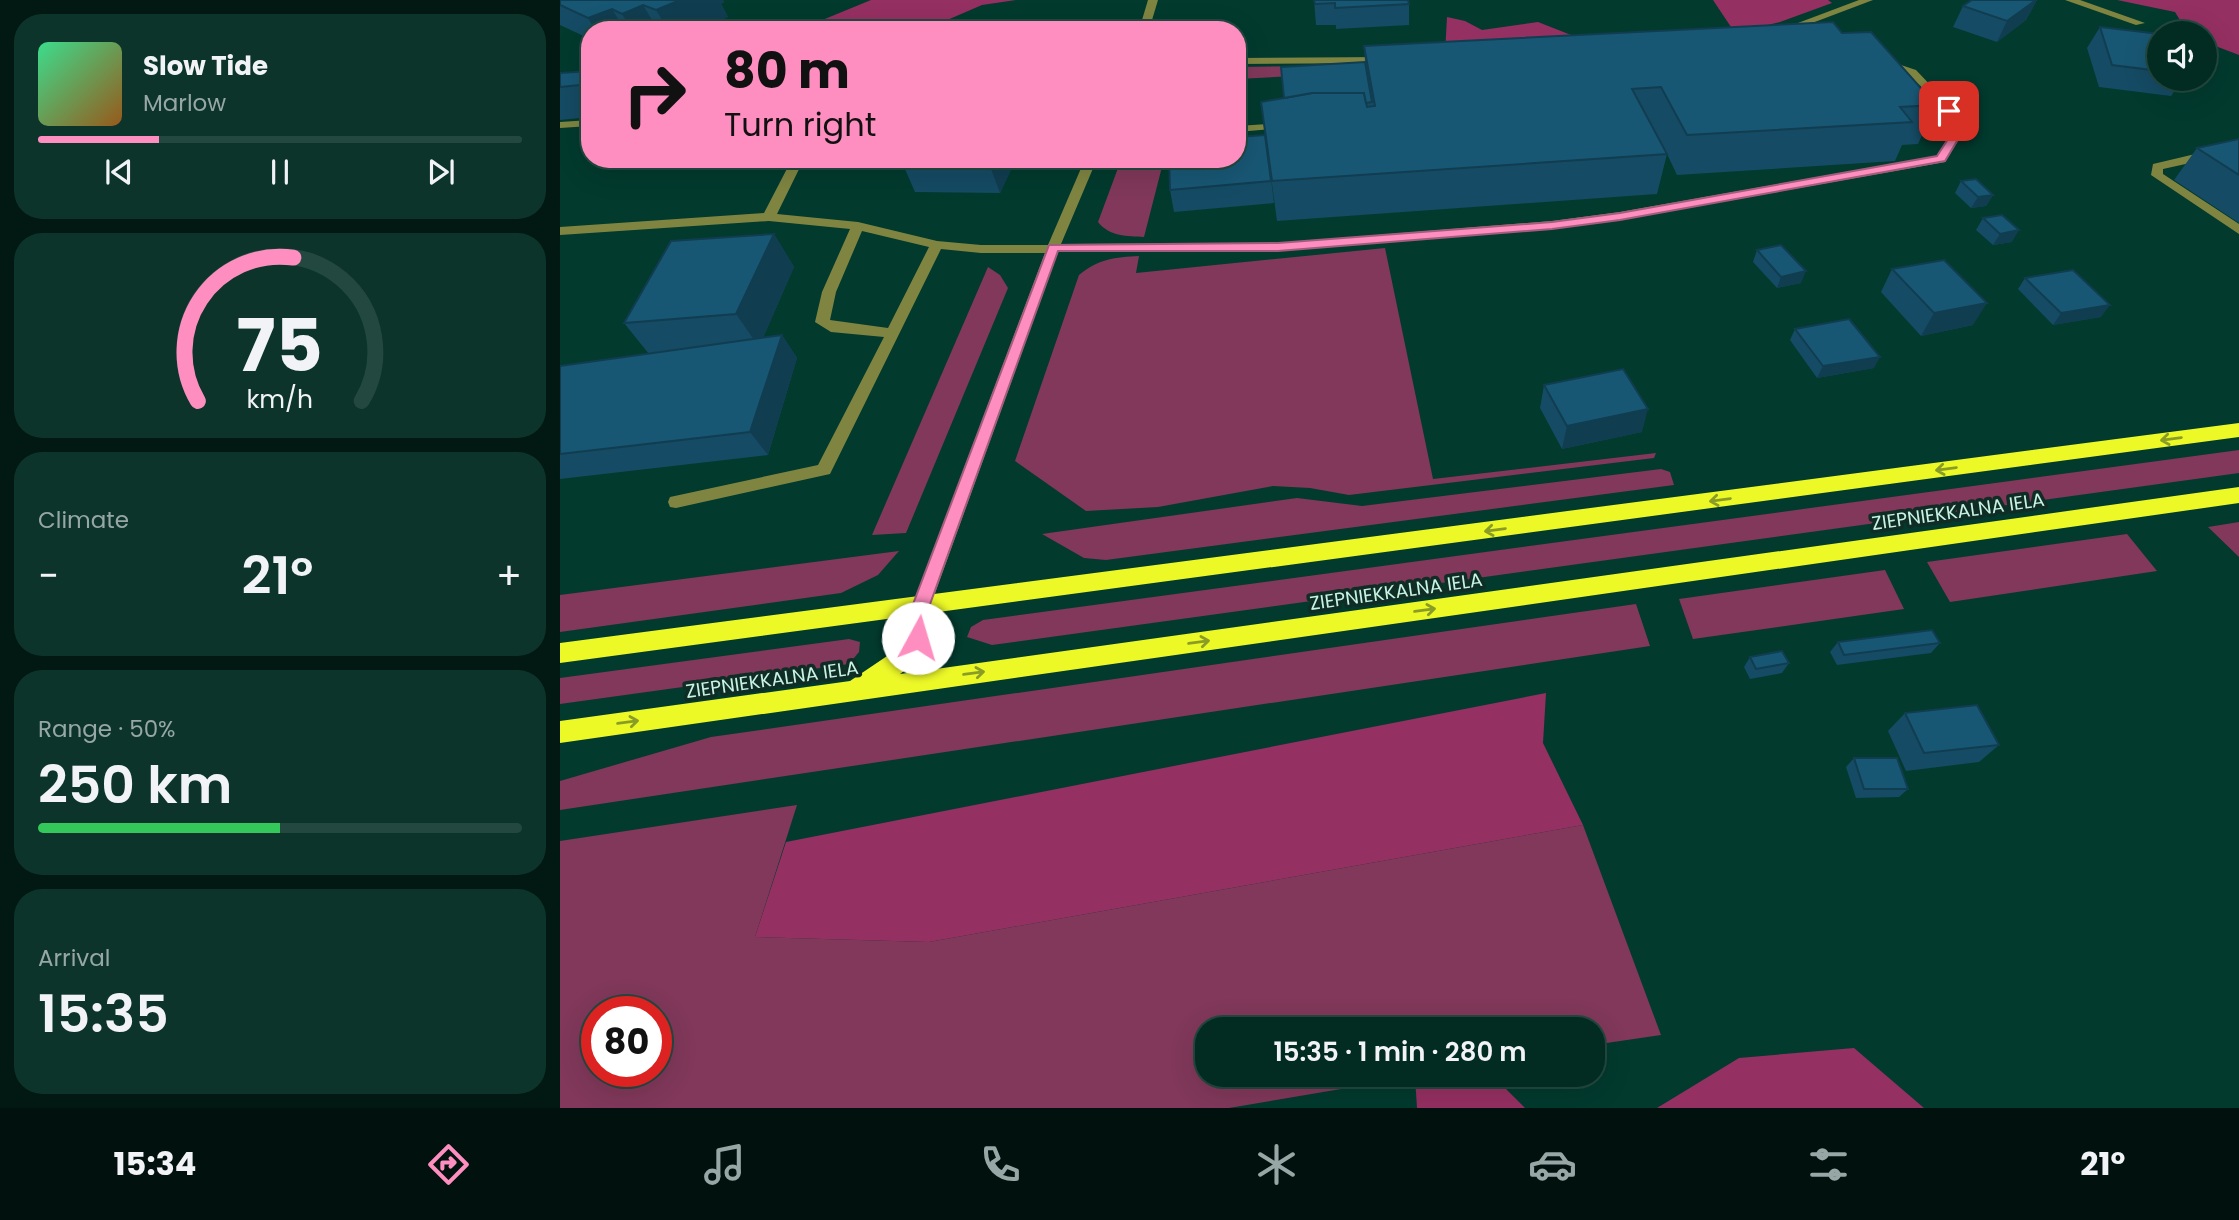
<!DOCTYPE html>
<meta charset="utf-8">
<style>
:root{--surface:#022c22;--page:#0c342a;--text:#f1f3f6;--muted:#96a7a5;--line:#234840;--accent:#fd8ebf}
body{margin:0;font-family:Poppins,sans-serif;background:var(--page);color:var(--text);height:100vh;display:flex;flex-direction:column;font-size:26px;white-space:nowrap}
*{box-sizing:border-box;margin:0}
p{font-size:23px;color:var(--muted)}
.icon{flex:none;width:38px;height:38px;fill:none;stroke:currentColor;stroke-width:2;stroke-linecap:round;stroke-linejoin:round}
.map{position:relative;flex:1;overflow:hidden}
.drawer{display:flex;flex-direction:column;gap:14px;padding:14px;background:#011813;width:560px}
.drawer>*{flex:none}
.banner{position:absolute;left:21px;top:21px;width:665px;height:147px;border-radius:28px;box-shadow:0 7px 28px #0002,0 0 0 2px var(--line);background:#fd8ebf;color:#111;overflow:hidden}
.tools{position:absolute;left:1587px;top:21px;display:grid;gap:14px}
.tools a{display:grid;place-items:center;width:70px;height:70px;border-radius:50%;background:var(--surface);box-shadow:0 7px 28px #0002,0 0 0 2px var(--line);font-size:35px}
.speed{position:absolute;left:21px;top:996px;display:flex;gap:14px;font-size:35px;font-weight:700;text-align:center}
.speed>*{display:grid;place-content:center;width:91px;height:91px;border-radius:50%;background:var(--surface);box-shadow:0 7px 28px #0002,0 0 0 2px var(--line);line-height:1}
.speed .limit{border:10px solid #d22;background:#fff;color:#111}
.pin{position:absolute;display:grid;place-items:center;width:60px;height:60px;color:#fff;margin:-30px;border-radius:14px;box-shadow:0 4px 10px #0006}
.me{position:absolute;width:77px;margin:-38px;rotate:6deg;stroke-linejoin:round;filter:drop-shadow(0 0 5px #0008)}
.turn{display:flex;align-items:center;gap:24px;height:147px;padding:0 28px;font-size:32px}
.turn .icon{width:91px;height:91px;stroke-width:2.5}
.turn b{display:block;font-size:49px;line-height:60px}
.big{font-size:52px;font-weight:600;line-height:1.1}
.drawer .tile{flex:1;display:flex;flex-direction:column;justify-content:center;gap:10px;min-width:0;padding:0 24px;border-radius:28px;background:var(--page)}
.drawer .dial{align-items:center;gap:0}
.dial svg{height:182px;overflow:visible;fill:none;stroke:var(--line);stroke-width:7;stroke-linecap:round;text-anchor:middle}
.dial text{fill:var(--text);stroke:none}
.song{display:flex;align-items:center;gap:21px}
.cover{width:84px;height:84px;border-radius:10px;background:linear-gradient(135deg,hsl(150 70% 55%),hsl(30 70% 35%))}
.played{height:7px;border-radius:4px;background:linear-gradient(90deg,var(--accent) 25%,var(--line) 25%)}
.keys{display:flex;justify-content:space-around;direction:ltr}
.heat{display:flex;justify-content:space-between;align-items:center;font-size:38px;direction:ltr}
.charge{height:10px;border-radius:5px;background:linear-gradient(90deg,#34c759 50%,var(--line) 0)}
.trip{position:absolute;left:635px;top:1017px;width:410px;height:70px;border-radius:28px;background:var(--surface);box-shadow:0 7px 28px #0002,0 0 0 2px var(--line);font-weight:600;line-height:70px;text-align:center}
.tabs{display:flex;height:112px;justify-content:space-around;align-items:center;background:#01120e;color:var(--muted)}
.tabs .icon{width:49px;height:49px}
.tabs .active{color:var(--accent)}
.tabs b{font-size:32px;color:var(--text)}
main{display:flex;flex:1;min-height:0}
.map>svg:first-child{display:block}
.green{fill:#81385a;fill-rule:evenodd}
.forest{fill:#953062}
.lines{fill:none;stroke-linecap:round;stroke-linejoin:round}
.minor{fill:#7f8541;fill-rule:evenodd}
.highway{fill:#edf927;fill-rule:evenodd}
.wall{fill:#154b64}
.shaded-wall{fill:#113d51}
.building{fill:#185774;stroke:#113d51;stroke-width:2}
.oneway{stroke:#899d26}
.route{fill:#fd8ebf;stroke:#a45c7c;stroke-width:2}
.labels{text-anchor:middle;stroke-width:7;stroke-linejoin:round;paint-order:stroke}
.street-label{font-size:19px;fill:#c8f3e5;stroke:#0f2d25}
</style>
<main>
<section class="drawer">
<div class="tile">
<div class="song"><i class="cover"></i><div><b>Slow Tide</b><p>Marlow</p></div></div>
<div class="played"></div>
<div class="keys"><svg class="icon" aria-label="previous" viewBox="0 0 24 24"><path d="M18 5L8 12l10 7zM5 5v14"/></svg><svg class="icon" aria-label="pause" viewBox="0 0 24 24"><path d="M8 5v14M16 5v14"/></svg><svg class="icon" aria-label="next" viewBox="0 0 24 24"><path d="M6 5l10 7-10 7zM19 5v14"/></svg></div>
</div>
<div class="tile dial"><svg viewBox="0 0 100 80">
<path d="M14 69A42 42 0 1 1 86 69"/>
<path d="M14 69A42 42 0 0 1 56 6" stroke="#fd8ebf"/>
<text x="50" y="56" font-size="32" font-weight="700">75</text>
<text x="50" y="72" font-size="11">km/h</text>
</svg></div>
<div class="tile"><p>Climate</p>
<div class="heat"><a>−</a><b class="big">21°</b><a>+</a></div>
</div>
<div class="tile"><p>Range · 50%</p><b class="big">250 km</b><div class="charge"></div></div>
<div class="tile"><p>Arrival</p><b class="big">15:35</b></div>
</section>
<div class="map">
<svg width="1679" height="1108" viewBox="0 0 1679 1108">
<rect width="100%" height="100%" fill="#023a2e"/>
<g class="green">
<path d="M876,64L903,67L677,79V67Z"/>
<path d="M604,159L584,237C567,236 550,237 538,222L561,160Z"/>
<path d="M825,248L873,479L1096,453L1094,458L789,495L750,488L713,486L598,507L526,511L455,461L519,275C538,259 555,257 579,256L576,273Z"/>
<path d="M428,267L440,275L448,288L346,533L312,535Z"/>
<path d="M1679,450V473L432,645L407,637L411,627L423,620Z"/>
<path d="M1101,469L1110,472L1114,485L546,560L524,558L482,534L737,498L802,506Z"/>
<path d="M1679,522V557L1648,527Z"/>
<path d="M1567,534L1597,571L1390,602L1367,562Z"/>
<path d="M339,551L318,575L281,593L0,632V595Z"/>
<path d="M1325,570L1344,609L1133,639L1119,599Z"/>
<path d="M1076,604L1090,646L0,810V781L151,737Z"/>
<path d="M289,639L300,642L299,652L289,664L0,704V678Z"/>
<path d="M237,805L195,937L369,942L1023,825L1101,1035L1033,1045L1032,1029H648V1074L864,1075L669,1108H0V841ZM37,1012H96V1071H37Z"/>
</g>
<g class="forest">
<path d="M311,0H456L422,5L364,30H238Z"/>
<path d="M1153,0H1268L1272,3L1220,22L1175,33Z"/>
<path d="M1557,0H1679V55L1645,42V33H1628L1615,12Z"/>
<path d="M887,17L905,21L922,30L978,22L1034,44L885,54Z"/>
<path d="M986,693L983,743L1023,825L369,942L195,937L226,842Z"/>
<path d="M1294,1048L1364,1108H1097L1179,1058Z"/>
<path d="M864,1074L932,1075L965,1108H857L855,1077Z"/>
</g>
<g class="lines">
<g class="minor">
<path d="M588,0H598L589,30H579Z"/>
<path d="M1299,0H1313L1223,34L1214,32Z"/>
<path d="M1505,0H1520L1585,23L1576,25Z"/>
<path d="M677,58L826,57L831,60L826,63L677,64Z"/>
<path d="M1323,59L1356,70L1395,111L1401,136L1385,162L1060,220L992,229L718,251L498,252L370,607L367,612L361,615L355,612L352,607L485,253H421L381,249L270,474L116,508L110,507L108,502L110,497L258,465L324,337L271,332L255,322L262,292L290,229L209,221L0,235V227L204,213L232,159H244L217,214L298,222L377,241L421,245H488L525,159H537L501,244L718,243L992,221L1060,212L1377,156L1389,136C1380,96 1357,77 1319,64V60ZM302,231L369,247L328,328L270,320L276,292Z"/>
<path d="M30,120V126L0,128V122Z"/>
<path d="M708,124L714,127L712,129L677,132V126Z"/>
<path d="M1648,151L1679,158V166L1648,159L1603,169V174L1679,224V234L1591,175L1593,164Z"/>
</g>
<path class="highway" d="M1679,423V437L371,613C369,638 361,660 340,674L1679,487V503L0,743V721L290,681L336,650L344,638L349,616L0,663V643Z"/>
</g>
<g class="wall">
<path d="M0,0H163L164,2L161,4L168,17L138,30H30V39L0,25Z"/>
<path d="M754,0H848L849,4V25L776,29V25H756Z"/>
<path d="M1477,0L1466,20L1437,42L1393,27L1403,6Z"/>
<path d="M1540,27L1600,34V79H1623L1611,96L1539,87L1527,48Z"/>
<path d="M1282,33L1376,105L1358,144L1342,145L1335,161L1117,175L1107,154L1097,194L717,221L709,162L714,203L614,212L610,190L705,135L701,102L724,98L805,62L804,46Z"/>
<path d="M30,71V117L0,120V73Z"/>
<path d="M1679,139V223L1614,180L1637,148Z"/>
<path d="M341,159H456L440,193L355,192L341,160Z"/>
<path d="M1401,181L1433,195L1426,206L1411,208L1395,193Z"/>
<path d="M1423,218L1452,242L1433,245L1416,230Z"/>
<path d="M214,234L234,267L203,338L222,335L237,358L208,455L0,479V366L89,354L64,323Z"/>
<path d="M1197,250L1241,283L1217,288L1193,262Z"/>
<path d="M1332,269L1413,325L1361,336L1321,292Z"/>
<path d="M1465,278L1541,317L1493,325L1458,289Z"/>
<path d="M1235,329L1314,368L1257,378L1230,340Z"/>
<path d="M984,385L1082,432L1002,449L980,408Z"/>
<path d="M1278,642L1380,643L1371,653L1277,665L1270,652Z"/>
<path d="M1190,657L1229,663L1222,673L1190,679L1184,667Z"/>
<path d="M1345,713L1439,745L1419,762L1346,771L1328,731Z"/>
<path d="M1294,758L1348,789L1339,797L1296,798L1286,767Z"/>
</g>
<g class="shaded-wall">
<path d="M120,0H163L164,2L161,4L168,17L138,30H108L96,10Z"/>
<path d="M1477,0L1466,20L1437,42L1447,21Z"/>
<path d="M83,5L98,30H72L62,14Z"/>
<path d="M52,9L65,30H35L28,18Z"/>
<path d="M429,159H456L440,193L428,161Z"/>
<path d="M1433,195L1426,206L1411,208L1418,197Z"/>
<path d="M1459,230L1452,242L1433,245L1440,234Z"/>
<path d="M214,234L234,267L199,347L176,314Z"/>
<path d="M1246,271L1241,283L1217,288L1221,277Z"/>
<path d="M1427,303L1413,325L1361,336L1374,313Z"/>
<path d="M1550,305L1541,317L1493,325L1501,313Z"/>
<path d="M222,335L237,358L208,455L190,432Z"/>
<path d="M1320,357L1314,368L1257,378L1263,366Z"/>
<path d="M1088,409L1082,432L1002,449L1007,426Z"/>
</g>
<g class="building">
<path d="M0,0H120L96,10L83,5L62,14L52,9L28,18L0,5Z"/>
<path d="M754,0H848L849,4L775,8V3L755,4Z"/>
<path d="M1412,0H1476L1447,21L1403,6Z"/>
<path d="M1273,22L1282,33L1311,32L1376,105L1340,107L1352,122L1127,135L1101,87L1072,89L1107,154L712,181L701,102L752,93H804L807,107L815,106L804,46Z"/>
<path d="M1540,27L1600,34V71L1552,65Z"/>
<path d="M805,62L812,102L806,103L804,93H752L724,98L721,67Z"/>
<path d="M30,71V84L0,87V73Z"/>
<path d="M705,135L711,181L610,190L609,159H677V137Z"/>
<path d="M1679,139V175L1637,148Z"/>
<path d="M341,159H429L428,161L341,160Z"/>
<path d="M1416,179L1433,195L1418,197L1401,181Z"/>
<path d="M1442,215L1459,230L1440,234L1423,218Z"/>
<path d="M214,234L176,314L64,323L111,241Z"/>
<path d="M1221,245L1246,271L1221,277L1197,250Z"/>
<path d="M1384,260L1427,303L1374,313L1332,269Z"/>
<path d="M1513,270L1550,305L1501,313L1465,278Z"/>
<path d="M1289,319L1320,357L1263,366L1235,329Z"/>
<path d="M222,335L190,432L0,454V366Z"/>
<path d="M1063,369L1088,409L1007,426L984,385Z"/>
<path d="M1372,630L1380,643L1284,655L1278,642Z"/>
<path d="M1222,651L1229,663L1196,669L1190,657Z"/>
<path d="M1417,705L1439,745L1364,753L1345,713Z"/>
<path d="M1294,758H1337L1348,789H1304Z"/>
</g>
<defs><path id="oneway-shaft" d="M-6 0H5M1.5-3L5.5 0L1.5 3" fill="none" stroke-width="1.6" stroke-linecap="round" stroke-linejoin="round" transform="scale(1.75)"/></defs>
<g class="oneway">
<use href="#oneway-shaft" transform="translate(1611 439) rotate(172)"/>
<use href="#oneway-shaft" transform="translate(1386 469) rotate(172)"/>
<use href="#oneway-shaft" transform="translate(1160 500) rotate(172)"/>
<use href="#oneway-shaft" transform="translate(935 530) rotate(172)"/>
<use href="#oneway-shaft" transform="translate(865 610) rotate(-8)"/>
<use href="#oneway-shaft" transform="translate(639 642) rotate(-8)"/>
<use href="#oneway-shaft" transform="translate(414 673) rotate(-8)"/>
<use href="#oneway-shaft" transform="translate(68 722) rotate(-8)"/>
</g>
<path class="route" d="M1389,108L1394,111L1400,136L1385,161L1060,220L992,229L718,251H498L369,607L364,643H352L350,638L352,607L489,245L718,243L992,222L1060,213L1377,156L1390,136L1384,111Z"/>
<g class="labels">
<g class="street-label">
<text transform="translate(1398 511) rotate(-8)" y="7">ZIEPNIEKKALNA IELA</text>
<text transform="translate(836 591) rotate(-8)" y="7">ZIEPNIEKKALNA IELA</text>
<text transform="translate(212 679) rotate(-8)" y="7">ZIEPNIEKKALNA IELA</text>
</g>
</g>
</svg>
<div class="tools">
<a><svg class="icon" aria-label="sound" viewBox="0 0 24 24"><path d="M4 9h4l5-4v14l-5-4H4zM17 9q2 3 0 6"/></svg></a>
</div>
<div class="speed"><div class="limit">80</div></div>
<div class="pin" style="left:1389px;top:111px;background:#d93025"><svg class="icon" aria-label="arrive" viewBox="0 0 24 24"><path d="M6 21V4h12l-3 4 3 4H6"/></svg></div>
<svg class="me" style="left:358px;top:638px" viewBox="-20 -20 40 40"><circle r="19" fill="#fff"/><path d="M0-13L10 11 0 6-10 11z" fill="#fd8ebf"/></svg>
<div class="trip">15:35 · 1 min · 280 m</div>
<div class="banner">
<div class="turn"><svg class="icon" aria-label="right" viewBox="0 0 24 24"><path d="M7 20v-9h11M14 6l5 5-5 5"/></svg><div><b>80 m</b>Turn right</div></div>
</div>
</div>
</main>
<nav class="tabs">
<b>15:34</b>
<svg class="icon active" aria-label="directions" viewBox="0 0 24 24"><path d="M12 3l9 9-9 9-9-9zM9 14v-3h6M13 9l2 2-2 2"/></svg>
<svg class="icon" aria-label="music" viewBox="0 0 24 24"><path d="M9 18V5l10-2v13"/><circle cx="6" cy="18" r="3"/><circle cx="16" cy="16" r="3"/></svg>
<svg class="icon" aria-label="phone" viewBox="0 0 24 24"><path d="M5 4h4l2 5-3 2q2 4 5 5l2-3 5 2v4C11 20 4 13 5 4z"/></svg>
<svg class="icon" aria-label="climate" viewBox="0 0 24 24"><path d="M12 3v18M4 7l16 10M4 17L20 7"/></svg>
<svg class="icon" aria-label="car" viewBox="0 0 24 24"><path d="M5 17H2v-5l4-1 3-4h7l3 4 3 1v5h-3M9 17h6M6 11h13"/><circle cx="7" cy="17" r="2"/><circle cx="17" cy="17" r="2"/></svg>
<svg class="icon" aria-label="filters" viewBox="0 0 24 24"><path d="M4 7h16M4 17h16"/><circle cx="9" cy="7" r="2"/><circle cx="15" cy="17" r="2"/></svg>
<b>21°</b>
</nav>
